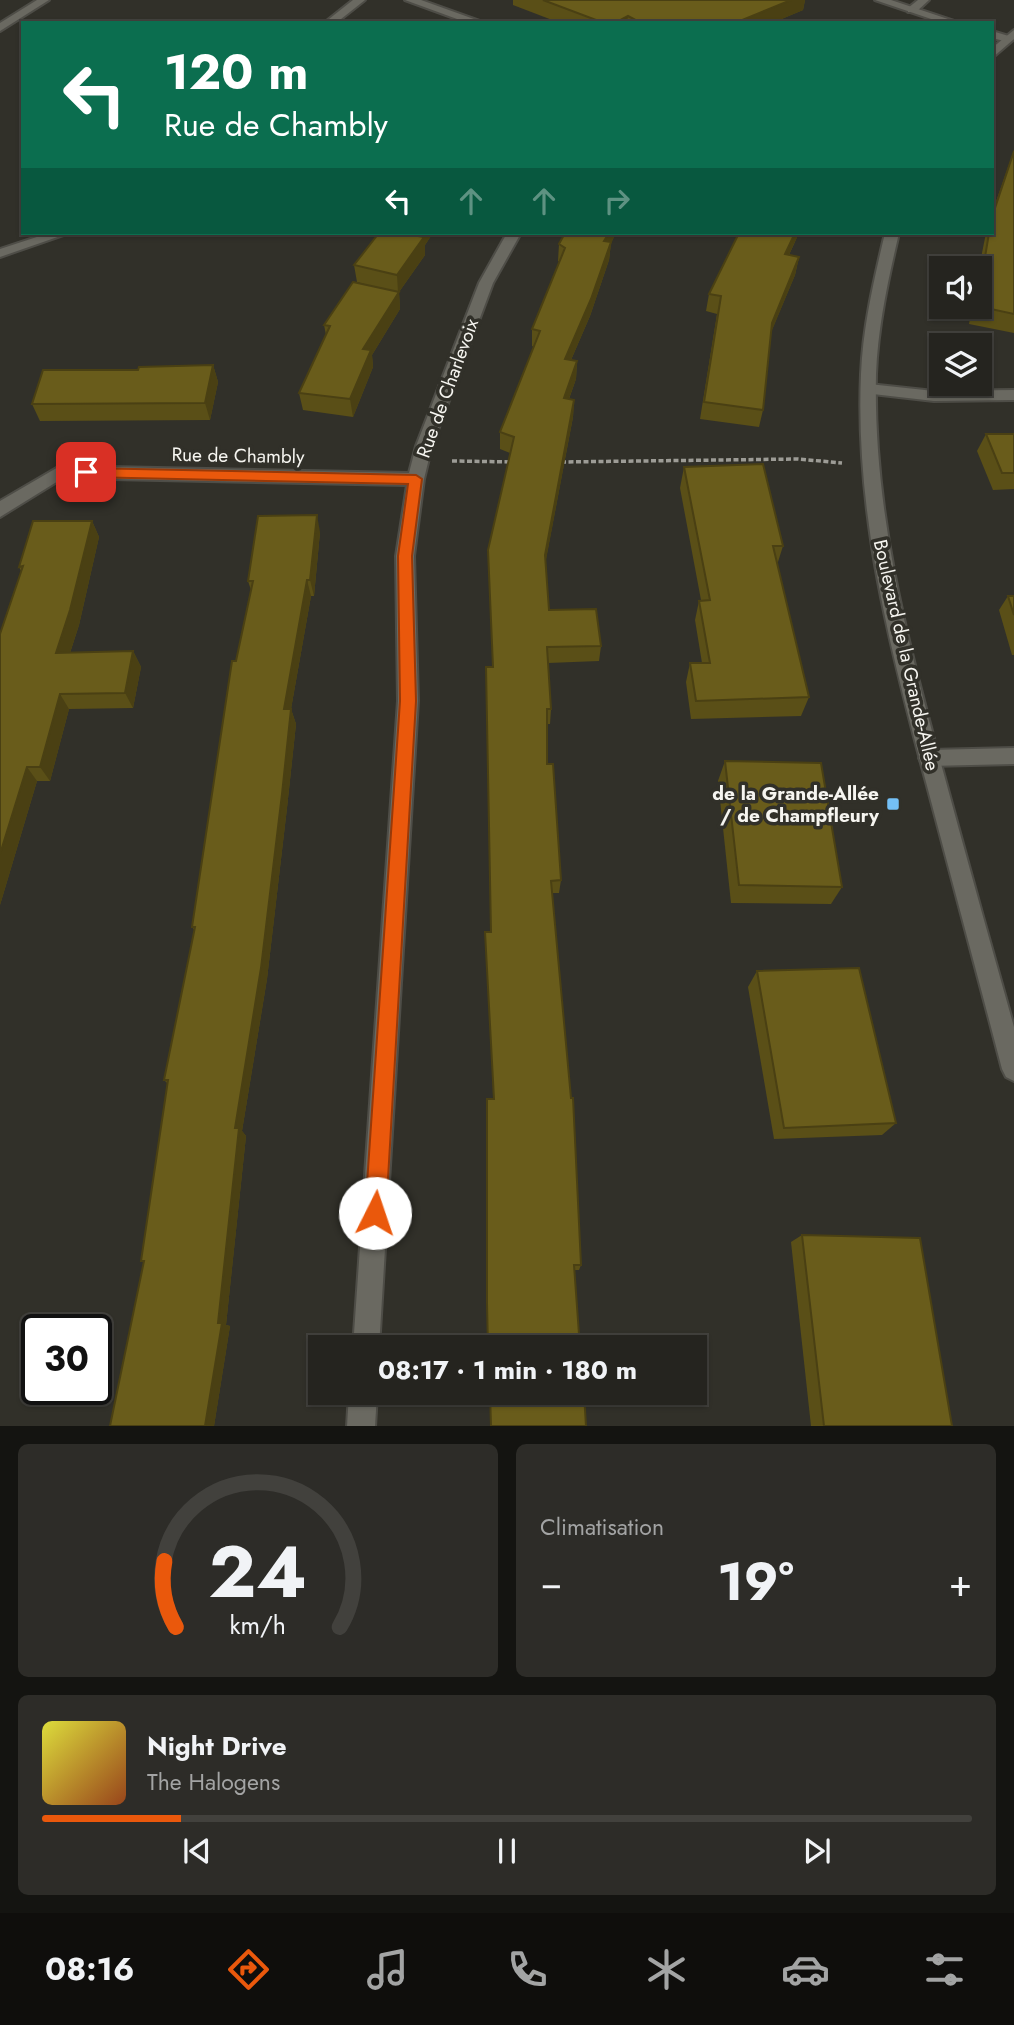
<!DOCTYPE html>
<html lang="fr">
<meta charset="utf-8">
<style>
:root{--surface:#25241f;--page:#2d2c28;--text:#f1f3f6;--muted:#a3a4a4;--line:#42413d;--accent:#ea580c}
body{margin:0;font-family:Jost,sans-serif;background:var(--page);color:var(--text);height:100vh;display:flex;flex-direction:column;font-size:26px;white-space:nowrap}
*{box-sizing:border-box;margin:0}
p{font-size:23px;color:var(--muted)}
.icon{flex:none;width:38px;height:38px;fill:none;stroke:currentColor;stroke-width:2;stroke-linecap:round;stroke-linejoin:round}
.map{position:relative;height:1426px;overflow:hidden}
.side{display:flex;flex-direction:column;gap:18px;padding:18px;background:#141411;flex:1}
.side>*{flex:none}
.guide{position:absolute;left:21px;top:21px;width:973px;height:214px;border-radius:0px;box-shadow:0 2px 5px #0004,0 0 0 2px var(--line);background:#0b6e4f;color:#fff;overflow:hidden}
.buttons{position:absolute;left:929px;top:256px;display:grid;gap:14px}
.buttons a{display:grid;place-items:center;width:63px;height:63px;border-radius:0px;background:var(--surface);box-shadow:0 2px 5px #0004,0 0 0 2px var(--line);font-size:35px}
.speed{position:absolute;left:21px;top:1314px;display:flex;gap:14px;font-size:35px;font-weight:700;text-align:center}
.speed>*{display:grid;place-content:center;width:91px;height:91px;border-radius:50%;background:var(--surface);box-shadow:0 2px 5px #0004,0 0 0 2px var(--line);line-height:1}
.speed .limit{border:4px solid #111;border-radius:10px;background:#fff;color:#111}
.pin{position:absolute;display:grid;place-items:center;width:60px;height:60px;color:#fff;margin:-30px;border-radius:14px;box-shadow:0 4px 10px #0006}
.me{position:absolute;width:77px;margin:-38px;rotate:4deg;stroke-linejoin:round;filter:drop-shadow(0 0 5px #0008)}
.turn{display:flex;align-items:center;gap:24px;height:147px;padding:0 28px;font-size:32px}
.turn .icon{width:91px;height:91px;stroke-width:2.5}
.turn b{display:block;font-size:49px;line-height:60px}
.lanes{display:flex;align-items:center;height:66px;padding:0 28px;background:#0003;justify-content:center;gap:35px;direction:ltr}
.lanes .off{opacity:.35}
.big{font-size:52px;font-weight:700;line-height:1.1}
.side .widget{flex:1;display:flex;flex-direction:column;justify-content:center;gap:10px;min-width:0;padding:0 24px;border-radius:10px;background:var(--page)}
.side .dial{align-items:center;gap:0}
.dial svg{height:182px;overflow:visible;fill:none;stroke:var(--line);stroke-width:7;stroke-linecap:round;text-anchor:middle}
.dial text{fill:var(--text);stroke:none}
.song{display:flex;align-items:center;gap:21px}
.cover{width:84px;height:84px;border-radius:10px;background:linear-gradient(135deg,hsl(60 70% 55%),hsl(20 70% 35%))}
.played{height:7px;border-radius:4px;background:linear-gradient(90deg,var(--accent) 15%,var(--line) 15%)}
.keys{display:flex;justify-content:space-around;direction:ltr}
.heat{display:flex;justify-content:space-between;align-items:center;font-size:38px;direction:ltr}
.side .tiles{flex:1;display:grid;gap:18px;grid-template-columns:1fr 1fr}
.widget:last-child{grid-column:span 2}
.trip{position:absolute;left:308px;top:1335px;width:399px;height:70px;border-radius:0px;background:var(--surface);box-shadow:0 2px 5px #0004,0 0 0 2px var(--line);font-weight:700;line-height:70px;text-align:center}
.dock{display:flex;height:112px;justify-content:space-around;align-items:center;background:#0f0e0c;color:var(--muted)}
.dock .icon{width:49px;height:49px}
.dock .selected{color:var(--accent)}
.dock b{font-size:32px;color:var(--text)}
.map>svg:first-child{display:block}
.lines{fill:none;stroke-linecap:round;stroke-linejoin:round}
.service-casing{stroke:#4e4d47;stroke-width:4}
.minor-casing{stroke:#4e4d47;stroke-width:4}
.tertiary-casing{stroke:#4e4d47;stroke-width:4}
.path{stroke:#9d9c96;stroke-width:3.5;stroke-dasharray:5 2.5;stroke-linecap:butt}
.service{fill:#6a6961;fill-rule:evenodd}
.minor{fill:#6a6961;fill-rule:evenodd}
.tertiary{fill:#6a6961;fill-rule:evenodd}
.wall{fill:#5a4f17}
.shaded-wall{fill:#4a4013}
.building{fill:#695c1b;stroke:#4a4013;stroke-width:2}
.route{fill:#ea580c;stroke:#983908;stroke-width:2}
.poi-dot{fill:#74c0f6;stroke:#313029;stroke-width:2.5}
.labels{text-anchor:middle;stroke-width:7;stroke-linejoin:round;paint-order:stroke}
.street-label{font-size:19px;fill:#f6f5f0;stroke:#313029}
.poi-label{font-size:19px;font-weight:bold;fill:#f6f5f0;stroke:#313029;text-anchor:end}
</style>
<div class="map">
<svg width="1014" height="1427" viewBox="0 0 1014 1427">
<rect width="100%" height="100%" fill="#313029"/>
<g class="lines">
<defs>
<path id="service" d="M918,0H929L916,12H908V8Z"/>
<g id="minor">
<path d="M37,0H49L0,31V23Z"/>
<path d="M353,0H365L336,23H324Z"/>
<path d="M405,0H421L485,23H468Z"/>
<path d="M875,0H891L960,23H943Z"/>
<path d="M992,31L1012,37L1014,39L1008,42L992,38Z"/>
<path d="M49,233H69L0,257V249Z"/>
<path d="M507,233H521L493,283L432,446L424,479L414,556L418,701L379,1348H353L398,701L396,556L407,485L63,478L0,517V501L60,466L409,473L416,446L479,283Z"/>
<path d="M869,384L934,391L1014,390V400L934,401L864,393L861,389L864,385Z"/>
<path d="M1014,748V764L929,766L922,764L919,758L922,752L929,750Z"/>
<path d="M349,1393H377L375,1427H347Z"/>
</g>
<g id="tertiary">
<path d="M1014,30V39L992,58V48Z"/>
<path d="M885,233H899C888,280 878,326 876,374C873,510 907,642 943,771C966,856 990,942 1014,1027V1081L1006,1077L1002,1069C977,973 951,877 926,782C890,649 855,513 861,374C863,326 874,280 885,233Z"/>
</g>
</defs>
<use href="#service" class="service-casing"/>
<use href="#minor" class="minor-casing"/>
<use href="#tertiary" class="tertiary-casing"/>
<g class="path">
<path d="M452,461L513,462"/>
<path d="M561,462L798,459L842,463"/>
</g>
<use href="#service" class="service"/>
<use href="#minor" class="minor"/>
<use href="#tertiary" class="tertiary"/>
</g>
<g class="wall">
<path d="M513,0H805L803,10L772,23H560L513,5Z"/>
<path d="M1014,150V333L969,324L972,306H980L979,268L986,233H992V213Z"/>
<path d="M379,233H433L425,245V255L399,292L400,309L372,355L373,367L353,417L303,410L299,393L326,335L324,325L375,287L357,282L354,265Z"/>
<path d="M565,233H616L611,243L609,260L590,316L571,360L577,361L576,379L569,399L574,400L573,417L545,564L549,610L601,646L599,661L548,663L551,709L550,724H547V764L561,880L559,893H552L581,1265L579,1270H575L493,1099L491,932L493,667L510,453L500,449V432L534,347L532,346V329L560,262L558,261L559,244Z"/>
<path d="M739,233H799L789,255L799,257L795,275L771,332L763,410L759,427L700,419L717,314L706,311L709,294Z"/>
<path d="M213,365L218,382L210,420L40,421L32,404L138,370Z"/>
<path d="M986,434H1014V489L993,490L977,451Z"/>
<path d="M684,467L783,546L777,565L809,697L801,716L691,719L686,682L690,663H702L695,620L699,601L701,600L680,488Z"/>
<path d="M92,521L99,537L79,625L70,653L133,651L141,667L133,708L69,709L50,781H37L0,905L21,571L19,567Z"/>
<path d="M320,532L314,596H311L291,709L296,724L287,808L267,979L242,1131L246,1136L226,1325L230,1326L214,1426H110L144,1262L141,1261L168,1084L164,1080L195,931L192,927L236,661L251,590L248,581Z"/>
<path d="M1008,596H1014V655H1012L999,610Z"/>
<path d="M725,761L842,887L831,904L731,903L718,781Z"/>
<path d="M757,971L896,1123L882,1135L774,1139L748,987Z"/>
<path d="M802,1235L952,1426H811L791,1242Z"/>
</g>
<g class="shaded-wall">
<path d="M791,0H805L803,10L772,23H735Z"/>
<path d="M628,16L627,23H615Z"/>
<path d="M420,233H433L425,245V255L399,292L400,309L372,355L373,367L353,417L350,399L363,349L398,292L397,275Z"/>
<path d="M609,233H616L611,243L609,260L590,316L564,376L565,359L604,241Z"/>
<path d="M795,233H799L781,272L785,254Z"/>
<path d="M799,257L795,275L768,340L772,323Z"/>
<path d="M577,361L576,379L563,415L564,398Z"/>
<path d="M213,365L218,382L210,420L205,403Z"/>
<path d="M574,400L573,417L544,571L545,555Z"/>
<path d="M317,515L320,532L314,596L310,580Z"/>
<path d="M92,521L99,537L79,625L65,668L56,653Z"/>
<path d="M307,580L311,596L291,709L296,724L287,808L267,979L242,1131L246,1136L226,1325L230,1326L214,1426H205L218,1323L235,1128L284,709Z"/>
<path d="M133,651L141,667L133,708L125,693Z"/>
<path d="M60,694L69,709L50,781L40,767Z"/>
<path d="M27,767L37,781L0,905V854Z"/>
</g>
<g class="building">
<path d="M543,0H791L735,23H641L628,16L615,23H604Z"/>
<path d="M1014,151V314L977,306H980V287L989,233H992L993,214Z"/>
<path d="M379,233H420L418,236L424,237L397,275L354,265Z"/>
<path d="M565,233H609L604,241L611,242L591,299L565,359L577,361L564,398L574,400L545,555L549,610L596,609L601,646L547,647L551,709H547V764H553L561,880L551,881L571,1098H573L581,1265H574L580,1348H488L487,1303V1099H494L485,932H491L486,667H493L488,550L514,437L500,432L540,331L532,329L565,248L559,244Z"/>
<path d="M739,233H795L785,254L799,257L772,323L763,410L704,402L721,296L709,294Z"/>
<path d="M353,282L399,292L363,349L371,350L350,399L299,393L330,326L324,325Z"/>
<path d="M213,365L205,403L32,404L43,370H138L139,367Z"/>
<path d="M986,434H1014V473H1002Z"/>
<path d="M763,464L783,546H773L809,697L696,701L690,663H710L699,601L710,600L684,467Z"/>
<path d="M317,515L310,580H307L284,709H291L282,794L261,968L235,1128H239L218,1323H222L205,1426H110L144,1261H141L168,1080H164L195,927H192L232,661H236L253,581H248L258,516Z"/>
<path d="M33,521H92L70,610L56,653L133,651L125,693L60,694L40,767H27L0,854V634L23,566L19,567Z"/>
<path d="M1008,596H1014V615Z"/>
<path d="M725,761L821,763L842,887L739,885Z"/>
<path d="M859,968L896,1123L784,1128L757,971Z"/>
<path d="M802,1235L920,1238L952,1426H824Z"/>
<path d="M490,1393H584L586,1426H491Z"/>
</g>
<path class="route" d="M86,468L416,475L422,479L412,556L416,701L386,1213L383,1220L375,1223L368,1220L365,1213L400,701L398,556L408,484L86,477L79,472Z"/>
<rect class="poi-dot" x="886" y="797" width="14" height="14" rx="3.5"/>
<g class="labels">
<g class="street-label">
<text transform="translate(447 388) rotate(-70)" y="7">Rue de Charlevoix</text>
<text transform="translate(238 455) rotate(1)" y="7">Rue de Chambly</text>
<text transform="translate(907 655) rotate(77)" y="7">Boulevard de la Grande-Allée</text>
</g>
<g class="poi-label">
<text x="879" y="800">de la Grande-Allée<tspan x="879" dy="22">/ de Champfleury</tspan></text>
</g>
</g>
</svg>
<div class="buttons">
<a><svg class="icon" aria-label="sound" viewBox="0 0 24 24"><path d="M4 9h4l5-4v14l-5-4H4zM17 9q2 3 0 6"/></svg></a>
<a><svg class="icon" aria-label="layers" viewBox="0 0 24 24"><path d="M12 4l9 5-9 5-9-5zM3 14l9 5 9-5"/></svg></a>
</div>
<div class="speed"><div class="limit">30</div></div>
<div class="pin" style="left:86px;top:472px;background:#d93025"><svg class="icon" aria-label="arrive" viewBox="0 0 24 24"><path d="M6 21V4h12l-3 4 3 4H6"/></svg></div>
<svg class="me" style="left:375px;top:1213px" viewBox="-20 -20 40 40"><circle r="19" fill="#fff"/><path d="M0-13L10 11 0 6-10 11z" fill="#ea580c"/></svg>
<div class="trip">08:17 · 1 min · 180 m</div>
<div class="guide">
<div class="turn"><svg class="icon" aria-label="left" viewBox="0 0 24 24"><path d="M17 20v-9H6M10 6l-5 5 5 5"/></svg><div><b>120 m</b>Rue de Chambly</div></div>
<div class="lanes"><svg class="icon" aria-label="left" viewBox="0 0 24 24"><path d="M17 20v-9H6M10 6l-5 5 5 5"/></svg><svg class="icon off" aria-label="ahead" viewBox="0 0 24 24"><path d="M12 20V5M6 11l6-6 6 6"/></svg><svg class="icon off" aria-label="ahead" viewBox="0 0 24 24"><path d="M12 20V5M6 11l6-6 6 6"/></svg><svg class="icon off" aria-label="right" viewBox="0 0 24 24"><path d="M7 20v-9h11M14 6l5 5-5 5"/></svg></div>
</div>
</div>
<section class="side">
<div class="tiles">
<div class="widget dial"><svg viewBox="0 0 100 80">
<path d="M14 69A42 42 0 1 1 86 69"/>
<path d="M14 69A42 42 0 0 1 9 40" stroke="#ea580c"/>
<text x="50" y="56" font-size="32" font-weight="700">24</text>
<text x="50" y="72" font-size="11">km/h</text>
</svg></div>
<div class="widget"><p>Climatisation</p>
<div class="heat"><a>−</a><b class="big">19°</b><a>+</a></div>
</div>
<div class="widget">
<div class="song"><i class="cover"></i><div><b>Night Drive</b><p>The Halogens</p></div></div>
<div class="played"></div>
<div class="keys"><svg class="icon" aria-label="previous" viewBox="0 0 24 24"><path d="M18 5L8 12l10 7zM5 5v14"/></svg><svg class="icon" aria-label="pause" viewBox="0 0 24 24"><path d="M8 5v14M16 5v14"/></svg><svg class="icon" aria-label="next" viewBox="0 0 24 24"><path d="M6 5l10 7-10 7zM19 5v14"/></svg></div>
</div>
</div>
</section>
<nav class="dock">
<b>08:16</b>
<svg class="icon selected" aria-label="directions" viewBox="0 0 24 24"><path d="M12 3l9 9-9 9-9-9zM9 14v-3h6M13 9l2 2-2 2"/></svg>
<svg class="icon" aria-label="music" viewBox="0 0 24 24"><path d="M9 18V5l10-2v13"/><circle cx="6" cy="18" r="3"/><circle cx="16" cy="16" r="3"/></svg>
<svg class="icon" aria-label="phone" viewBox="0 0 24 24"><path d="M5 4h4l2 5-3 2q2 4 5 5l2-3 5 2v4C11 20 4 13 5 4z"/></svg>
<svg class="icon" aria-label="climate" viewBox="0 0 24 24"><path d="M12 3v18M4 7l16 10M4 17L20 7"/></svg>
<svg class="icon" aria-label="car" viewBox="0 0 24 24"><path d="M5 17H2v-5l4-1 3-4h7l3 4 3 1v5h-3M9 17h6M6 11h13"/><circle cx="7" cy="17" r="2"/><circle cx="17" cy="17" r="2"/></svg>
<svg class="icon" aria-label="filters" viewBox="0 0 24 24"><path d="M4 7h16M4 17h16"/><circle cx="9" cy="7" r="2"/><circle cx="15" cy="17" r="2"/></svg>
</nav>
